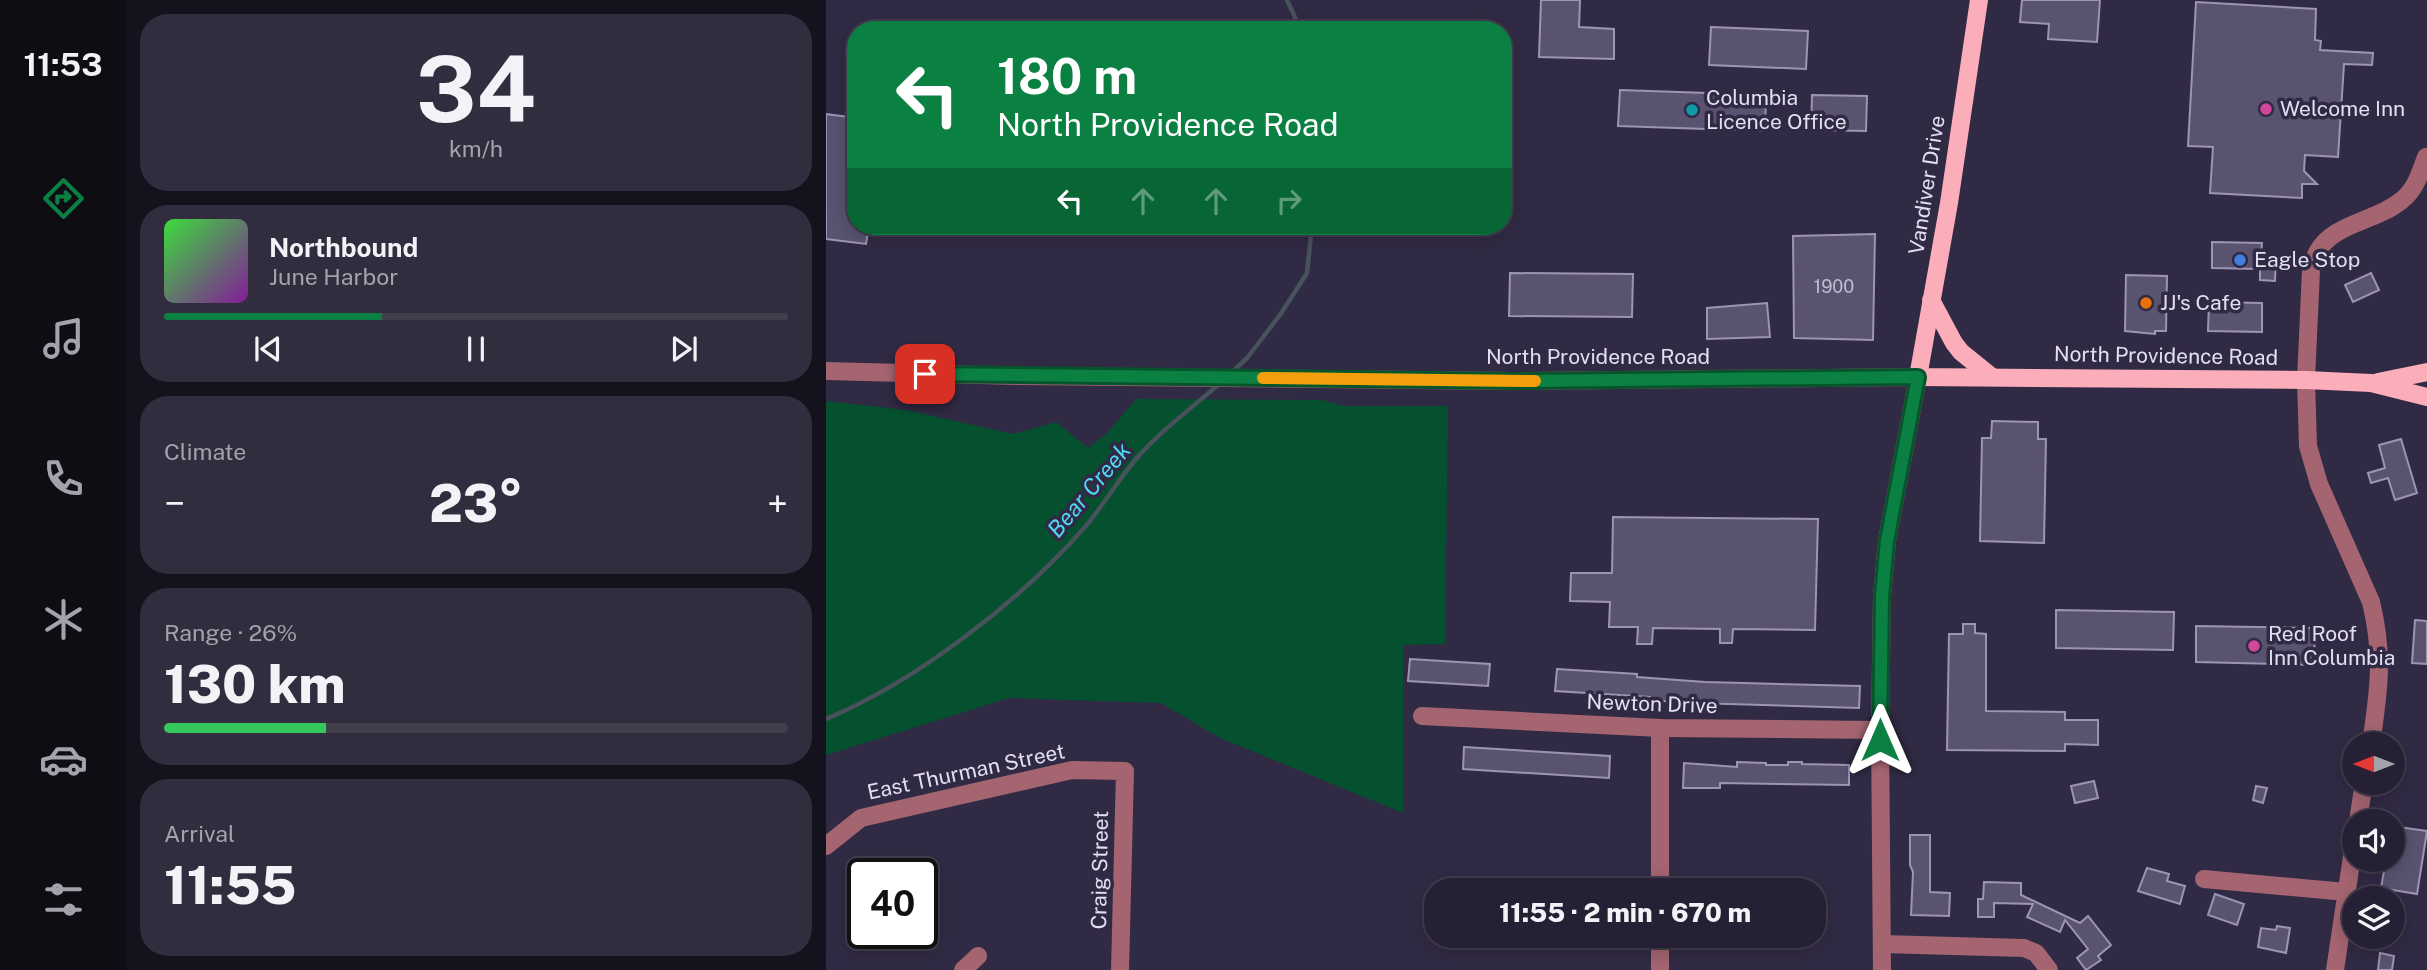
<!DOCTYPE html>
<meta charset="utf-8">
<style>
:root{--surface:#252033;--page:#312d3f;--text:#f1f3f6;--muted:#a3a3ac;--line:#423e4e;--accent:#0b8043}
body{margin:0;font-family:"Public Sans",sans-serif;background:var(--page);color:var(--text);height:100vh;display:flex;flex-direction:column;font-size:26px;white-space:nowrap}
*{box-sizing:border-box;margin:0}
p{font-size:23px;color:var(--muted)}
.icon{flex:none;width:38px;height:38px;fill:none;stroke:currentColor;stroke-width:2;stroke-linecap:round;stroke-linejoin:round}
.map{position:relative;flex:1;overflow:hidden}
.sheet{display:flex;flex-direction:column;gap:14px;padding:14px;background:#14121c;width:700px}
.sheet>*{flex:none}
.hud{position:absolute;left:21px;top:21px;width:665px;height:214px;border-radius:28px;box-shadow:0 4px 18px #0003,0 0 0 2px var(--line);background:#0b8043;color:#fff;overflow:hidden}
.needle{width:46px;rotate:270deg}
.buttons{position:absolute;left:1516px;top:732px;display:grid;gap:14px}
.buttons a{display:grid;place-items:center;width:63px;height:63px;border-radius:50%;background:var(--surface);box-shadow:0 4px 18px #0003,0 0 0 2px var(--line);font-size:35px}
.speed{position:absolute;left:21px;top:858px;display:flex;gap:14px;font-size:35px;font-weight:700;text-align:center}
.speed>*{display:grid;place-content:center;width:91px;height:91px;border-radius:50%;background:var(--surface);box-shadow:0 4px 18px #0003,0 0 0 2px var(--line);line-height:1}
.speed .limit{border:4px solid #111;border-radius:10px;background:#fff;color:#111}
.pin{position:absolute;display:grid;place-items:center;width:60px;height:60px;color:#fff;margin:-30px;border-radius:14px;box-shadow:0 4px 10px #0006}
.me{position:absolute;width:77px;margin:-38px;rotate:0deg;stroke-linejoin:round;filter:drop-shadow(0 0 5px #0008)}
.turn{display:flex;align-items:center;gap:24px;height:147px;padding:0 35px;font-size:32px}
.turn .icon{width:91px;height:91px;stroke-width:2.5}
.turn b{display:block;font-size:49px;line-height:60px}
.lanes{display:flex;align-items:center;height:66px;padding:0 35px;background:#0003;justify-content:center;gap:35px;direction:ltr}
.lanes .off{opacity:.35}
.big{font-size:52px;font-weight:800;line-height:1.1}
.sheet .widget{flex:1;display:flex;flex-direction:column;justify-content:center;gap:10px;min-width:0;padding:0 24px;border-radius:28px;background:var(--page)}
.sheet .dial{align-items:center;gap:0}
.dial b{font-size:91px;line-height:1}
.song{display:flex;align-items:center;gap:21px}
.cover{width:84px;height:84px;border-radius:10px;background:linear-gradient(135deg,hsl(120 70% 55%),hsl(290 70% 35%))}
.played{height:7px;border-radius:4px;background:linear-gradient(90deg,var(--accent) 35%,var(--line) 35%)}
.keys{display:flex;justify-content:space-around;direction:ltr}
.heat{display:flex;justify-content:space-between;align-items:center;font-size:38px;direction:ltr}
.charge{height:10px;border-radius:5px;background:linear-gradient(90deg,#34c759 26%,var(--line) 0)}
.trip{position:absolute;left:598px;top:878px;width:402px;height:70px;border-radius:28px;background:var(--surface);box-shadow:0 4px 18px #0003,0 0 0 2px var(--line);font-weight:800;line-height:70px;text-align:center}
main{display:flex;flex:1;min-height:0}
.tab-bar{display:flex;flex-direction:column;width:126px;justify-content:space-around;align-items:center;background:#0f0d14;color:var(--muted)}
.tab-bar .icon{width:49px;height:49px}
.tab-bar .on{color:var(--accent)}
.tab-bar b{font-size:32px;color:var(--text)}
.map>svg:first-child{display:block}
.green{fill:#04502f}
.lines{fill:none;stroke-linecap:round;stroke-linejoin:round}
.stream{stroke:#48525a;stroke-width:4.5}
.building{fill:#5a5370;stroke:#9c94b5;stroke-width:2}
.minor{stroke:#a46571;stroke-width:18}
.major{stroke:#fbadba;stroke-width:18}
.route-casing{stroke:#07532c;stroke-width:18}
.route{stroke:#0b8043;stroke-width:12}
.slow{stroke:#f59e0b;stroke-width:12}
.hotel-dot{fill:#d1479c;stroke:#312a44;stroke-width:2.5}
.culture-dot{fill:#0f9aa8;stroke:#312a44;stroke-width:2.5}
.shop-dot{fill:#3f7fe0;stroke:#312a44;stroke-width:2.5}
.food-dot{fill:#e8710a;stroke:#312a44;stroke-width:2.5}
.labels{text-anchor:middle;stroke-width:7;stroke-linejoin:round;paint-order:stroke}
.number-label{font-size:18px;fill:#c1bcd0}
.poi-label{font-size:21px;fill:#e3dff0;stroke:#312a44;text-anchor:start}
.street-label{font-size:21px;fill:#e3dff0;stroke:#312a44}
.water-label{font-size:23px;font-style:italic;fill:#50d7f6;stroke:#312a44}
</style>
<main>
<nav class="tab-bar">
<b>11:53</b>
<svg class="icon on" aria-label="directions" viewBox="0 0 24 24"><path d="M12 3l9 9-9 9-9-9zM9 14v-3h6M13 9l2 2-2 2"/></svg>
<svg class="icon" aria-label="music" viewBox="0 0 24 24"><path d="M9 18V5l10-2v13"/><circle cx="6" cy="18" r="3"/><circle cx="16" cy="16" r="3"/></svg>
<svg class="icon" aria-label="phone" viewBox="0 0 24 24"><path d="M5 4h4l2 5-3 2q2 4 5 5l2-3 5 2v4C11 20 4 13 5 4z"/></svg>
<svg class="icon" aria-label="climate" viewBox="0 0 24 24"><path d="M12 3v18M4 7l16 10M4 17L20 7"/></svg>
<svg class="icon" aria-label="car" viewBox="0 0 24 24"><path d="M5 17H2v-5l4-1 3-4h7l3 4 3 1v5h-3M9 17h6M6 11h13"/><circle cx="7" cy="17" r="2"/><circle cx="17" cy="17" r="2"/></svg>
<svg class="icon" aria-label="filters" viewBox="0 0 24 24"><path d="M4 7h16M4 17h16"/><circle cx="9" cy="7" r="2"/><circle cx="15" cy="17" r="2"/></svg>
</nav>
<section class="sheet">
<div class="widget dial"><b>34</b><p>km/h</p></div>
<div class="widget">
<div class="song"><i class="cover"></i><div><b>Northbound</b><p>June Harbor</p></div></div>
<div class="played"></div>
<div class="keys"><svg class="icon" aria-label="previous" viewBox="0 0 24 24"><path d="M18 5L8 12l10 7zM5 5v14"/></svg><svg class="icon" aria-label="pause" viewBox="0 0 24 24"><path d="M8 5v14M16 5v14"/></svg><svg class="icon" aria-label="next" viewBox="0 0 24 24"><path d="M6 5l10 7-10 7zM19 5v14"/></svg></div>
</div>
<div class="widget"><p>Climate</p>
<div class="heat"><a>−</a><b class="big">23°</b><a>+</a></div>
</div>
<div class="widget"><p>Range · 26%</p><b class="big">130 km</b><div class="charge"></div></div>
<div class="widget"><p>Arrival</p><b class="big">11:55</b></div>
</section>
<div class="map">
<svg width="1601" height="970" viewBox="0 0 1601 970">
<rect width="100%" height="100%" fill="#312a44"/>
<path class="green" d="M310,399L496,400L518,406H622L619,644L577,645V813L394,738L335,703L183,698L0,755V401L80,410L187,434L230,422L262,448L280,434Z"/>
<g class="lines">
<g class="stream">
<path d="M461,0L475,30"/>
<path d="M405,373L421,358L454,315L481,273L486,226"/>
<path d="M0,719C91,681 194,601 259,527C277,506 292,480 310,459C333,432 366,408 393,384"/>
</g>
</g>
<g class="building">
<path d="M715,0H754L753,27L788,29V59L713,57Z"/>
<path d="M1196,0H1274L1271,42L1222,39L1223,24L1194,22Z"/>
<path d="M1370,2L1490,9L1489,40L1495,41L1494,50L1547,53L1546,65L1518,64L1512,157L1479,155L1478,171L1491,184H1476V198L1384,193L1387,147L1362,146Z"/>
<path d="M885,27L982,31L980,69L883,65Z"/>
<path d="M794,90L940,95L939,131L792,126Z"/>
<path d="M986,95L1041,96L1040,131L985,130Z"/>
<path d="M0,114L30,118V226H43L40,244L0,239Z"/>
<path d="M1049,234L1047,340L968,338L967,236Z"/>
<path d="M1386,242L1436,243L1435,255H1450L1449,281L1434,280V269L1386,268Z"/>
<path d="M684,273L807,274L806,317L683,316Z"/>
<path d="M1545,273L1553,290L1527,302L1519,285Z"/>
<path d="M1300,275L1341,276L1340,331H1329V334L1299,331Z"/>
<path d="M1383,302L1436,303V332L1382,331Z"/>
<path d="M941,303L944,337L881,339V308Z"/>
<path d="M1166,421L1212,422V439H1220L1218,543L1154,541L1156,438H1165Z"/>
<path d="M1575,439L1591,493L1569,500L1562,478L1545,483L1542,473L1559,468L1553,445Z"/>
<path d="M787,517L992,519L989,630L907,629L906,643H894V629L827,628L826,644H811L812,627H783L784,602L744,601L745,573H786Z"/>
<path d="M1230,610L1348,612L1347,650L1230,648Z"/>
<path d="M1589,620L1601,621V664L1586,663Z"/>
<path d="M1137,624H1149V633L1160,634V711L1239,712V720H1272V745L1239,744V751L1121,750L1123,634H1137Z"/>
<path d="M1370,626L1489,628L1488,665L1370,662Z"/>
<path d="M584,659L664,664L662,686L582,681Z"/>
<path d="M731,669L811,674V677L879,682L1034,686L1033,708L868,703L824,700V697L729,691Z"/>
<path d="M638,747L784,756L783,778L637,769Z"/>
<path d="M911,762L940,763V765H962V762H976V764L1023,765V785L894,783V788H857L858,763L911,767Z"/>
<path d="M1268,781L1272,798L1249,803L1245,786Z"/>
<path d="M1430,786L1441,788L1437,803L1427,800Z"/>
<path d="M1566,826L1601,831L1591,894L1555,888L1560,859H1566Z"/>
<path d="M1084,835H1104V892L1124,893L1123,916L1085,915L1087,872L1084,865Z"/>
<path d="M1321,868L1343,874L1341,881L1359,886L1354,904L1312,891Z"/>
<path d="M1158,882L1195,883V895L1254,923L1262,916L1285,945L1272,956L1275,960L1260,970L1251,958L1262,949L1239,920L1234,932L1201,917L1207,904L1168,903V917H1152V899H1157Z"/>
<path d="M1389,894L1418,904L1411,925L1382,915Z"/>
<path d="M1451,926L1464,928L1460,953L1432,947L1435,928L1450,930Z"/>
<path d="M1554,953L1568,956L1566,970H1552Z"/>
</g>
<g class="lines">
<g class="minor">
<path d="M0,371L196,376L688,381L1092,377L1061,541L1056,596L1054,730L1056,970"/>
<path d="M596,716L834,728L1054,730"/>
<path d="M834,728V891"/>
<path d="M1545,744C1553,690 1558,655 1545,602L1493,484L1482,446L1480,380L1485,270C1494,221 1545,226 1576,200C1590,189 1594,173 1600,157"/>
<path d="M1532,821L1538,782"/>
<path d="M0,846L35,818L246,770L299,771L294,970"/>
<path d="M1378,879L1520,892"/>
<path d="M834,936V970"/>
<path d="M1057,944L1198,948L1210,953L1223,970"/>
<path d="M137,970L152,956"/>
<path d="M1509,970L1528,843"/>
</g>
<g class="major">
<path d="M1153,0L1123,203L1092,377L1480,380L1545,383L1601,397"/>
<path d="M1105,300L1128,343L1135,352L1166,377"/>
<path d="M1552,382L1601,372"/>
</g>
</g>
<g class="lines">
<defs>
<path id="route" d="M99,374L688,381L1092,377L1061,541L1056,596L1054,740"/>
</defs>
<use href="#route" class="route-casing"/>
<use href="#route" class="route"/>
<path class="slow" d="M437,378L709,381"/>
</g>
<g class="hotel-dot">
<circle cx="1440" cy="109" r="7"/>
<circle cx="1428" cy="646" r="7"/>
</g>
<circle class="culture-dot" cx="866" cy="110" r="7"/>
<circle class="shop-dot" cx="1414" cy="260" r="7"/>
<circle class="food-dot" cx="1320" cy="303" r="7"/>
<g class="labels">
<g class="number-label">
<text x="1008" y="293">1900</text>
</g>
<g class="poi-label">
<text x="880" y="105">Columbia<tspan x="880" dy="24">Licence Office</tspan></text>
<text x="1454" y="116">Welcome Inn</text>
<text x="1428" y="267">Eagle Stop</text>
<text x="1334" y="310">JJ's Cafe</text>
<text x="1442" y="641">Red Roof<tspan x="1442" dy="24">Inn Columbia</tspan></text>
</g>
<g class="street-label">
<text transform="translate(1101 185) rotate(-81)" y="7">Vandiver Drive</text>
<text transform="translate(1340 356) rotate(1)" y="7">North Providence Road</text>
<text x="772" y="364">North Providence Road</text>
<text transform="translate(826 704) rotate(2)" y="7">Newton Drive</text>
<text transform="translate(140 772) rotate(-12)" y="7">East Thurman Street</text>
<text transform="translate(274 870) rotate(-89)" y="7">Craig Street</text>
</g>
<g class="water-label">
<text transform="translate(263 490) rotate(-50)" y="8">Bear Creek</text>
</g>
</g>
</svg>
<div class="buttons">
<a><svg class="needle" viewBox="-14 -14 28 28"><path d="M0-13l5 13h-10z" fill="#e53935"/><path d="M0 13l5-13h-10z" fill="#a3a3ac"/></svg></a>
<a><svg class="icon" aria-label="sound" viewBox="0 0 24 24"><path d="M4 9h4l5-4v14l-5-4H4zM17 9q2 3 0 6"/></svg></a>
<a><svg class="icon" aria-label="layers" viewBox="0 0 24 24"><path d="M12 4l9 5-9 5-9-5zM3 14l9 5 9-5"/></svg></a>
</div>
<div class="speed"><div class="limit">40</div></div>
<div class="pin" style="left:99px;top:374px;background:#d93025"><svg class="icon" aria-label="arrive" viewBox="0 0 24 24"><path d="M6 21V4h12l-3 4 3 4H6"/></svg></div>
<svg class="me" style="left:1054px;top:740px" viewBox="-20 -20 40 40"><path d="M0-17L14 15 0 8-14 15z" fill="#0b8043" stroke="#fff" stroke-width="4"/></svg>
<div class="trip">11:55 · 2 min · 670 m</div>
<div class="hud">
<div class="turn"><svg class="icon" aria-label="left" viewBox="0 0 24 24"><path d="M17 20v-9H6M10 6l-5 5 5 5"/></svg><div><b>180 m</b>North Providence Road</div></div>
<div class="lanes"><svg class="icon" aria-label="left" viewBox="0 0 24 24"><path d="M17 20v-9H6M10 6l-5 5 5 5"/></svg><svg class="icon off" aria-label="ahead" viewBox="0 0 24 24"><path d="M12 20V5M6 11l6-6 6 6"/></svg><svg class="icon off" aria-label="ahead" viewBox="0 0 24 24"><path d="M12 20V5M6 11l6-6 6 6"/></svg><svg class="icon off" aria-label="right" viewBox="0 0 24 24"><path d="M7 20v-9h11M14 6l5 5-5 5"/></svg></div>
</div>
</div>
</main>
